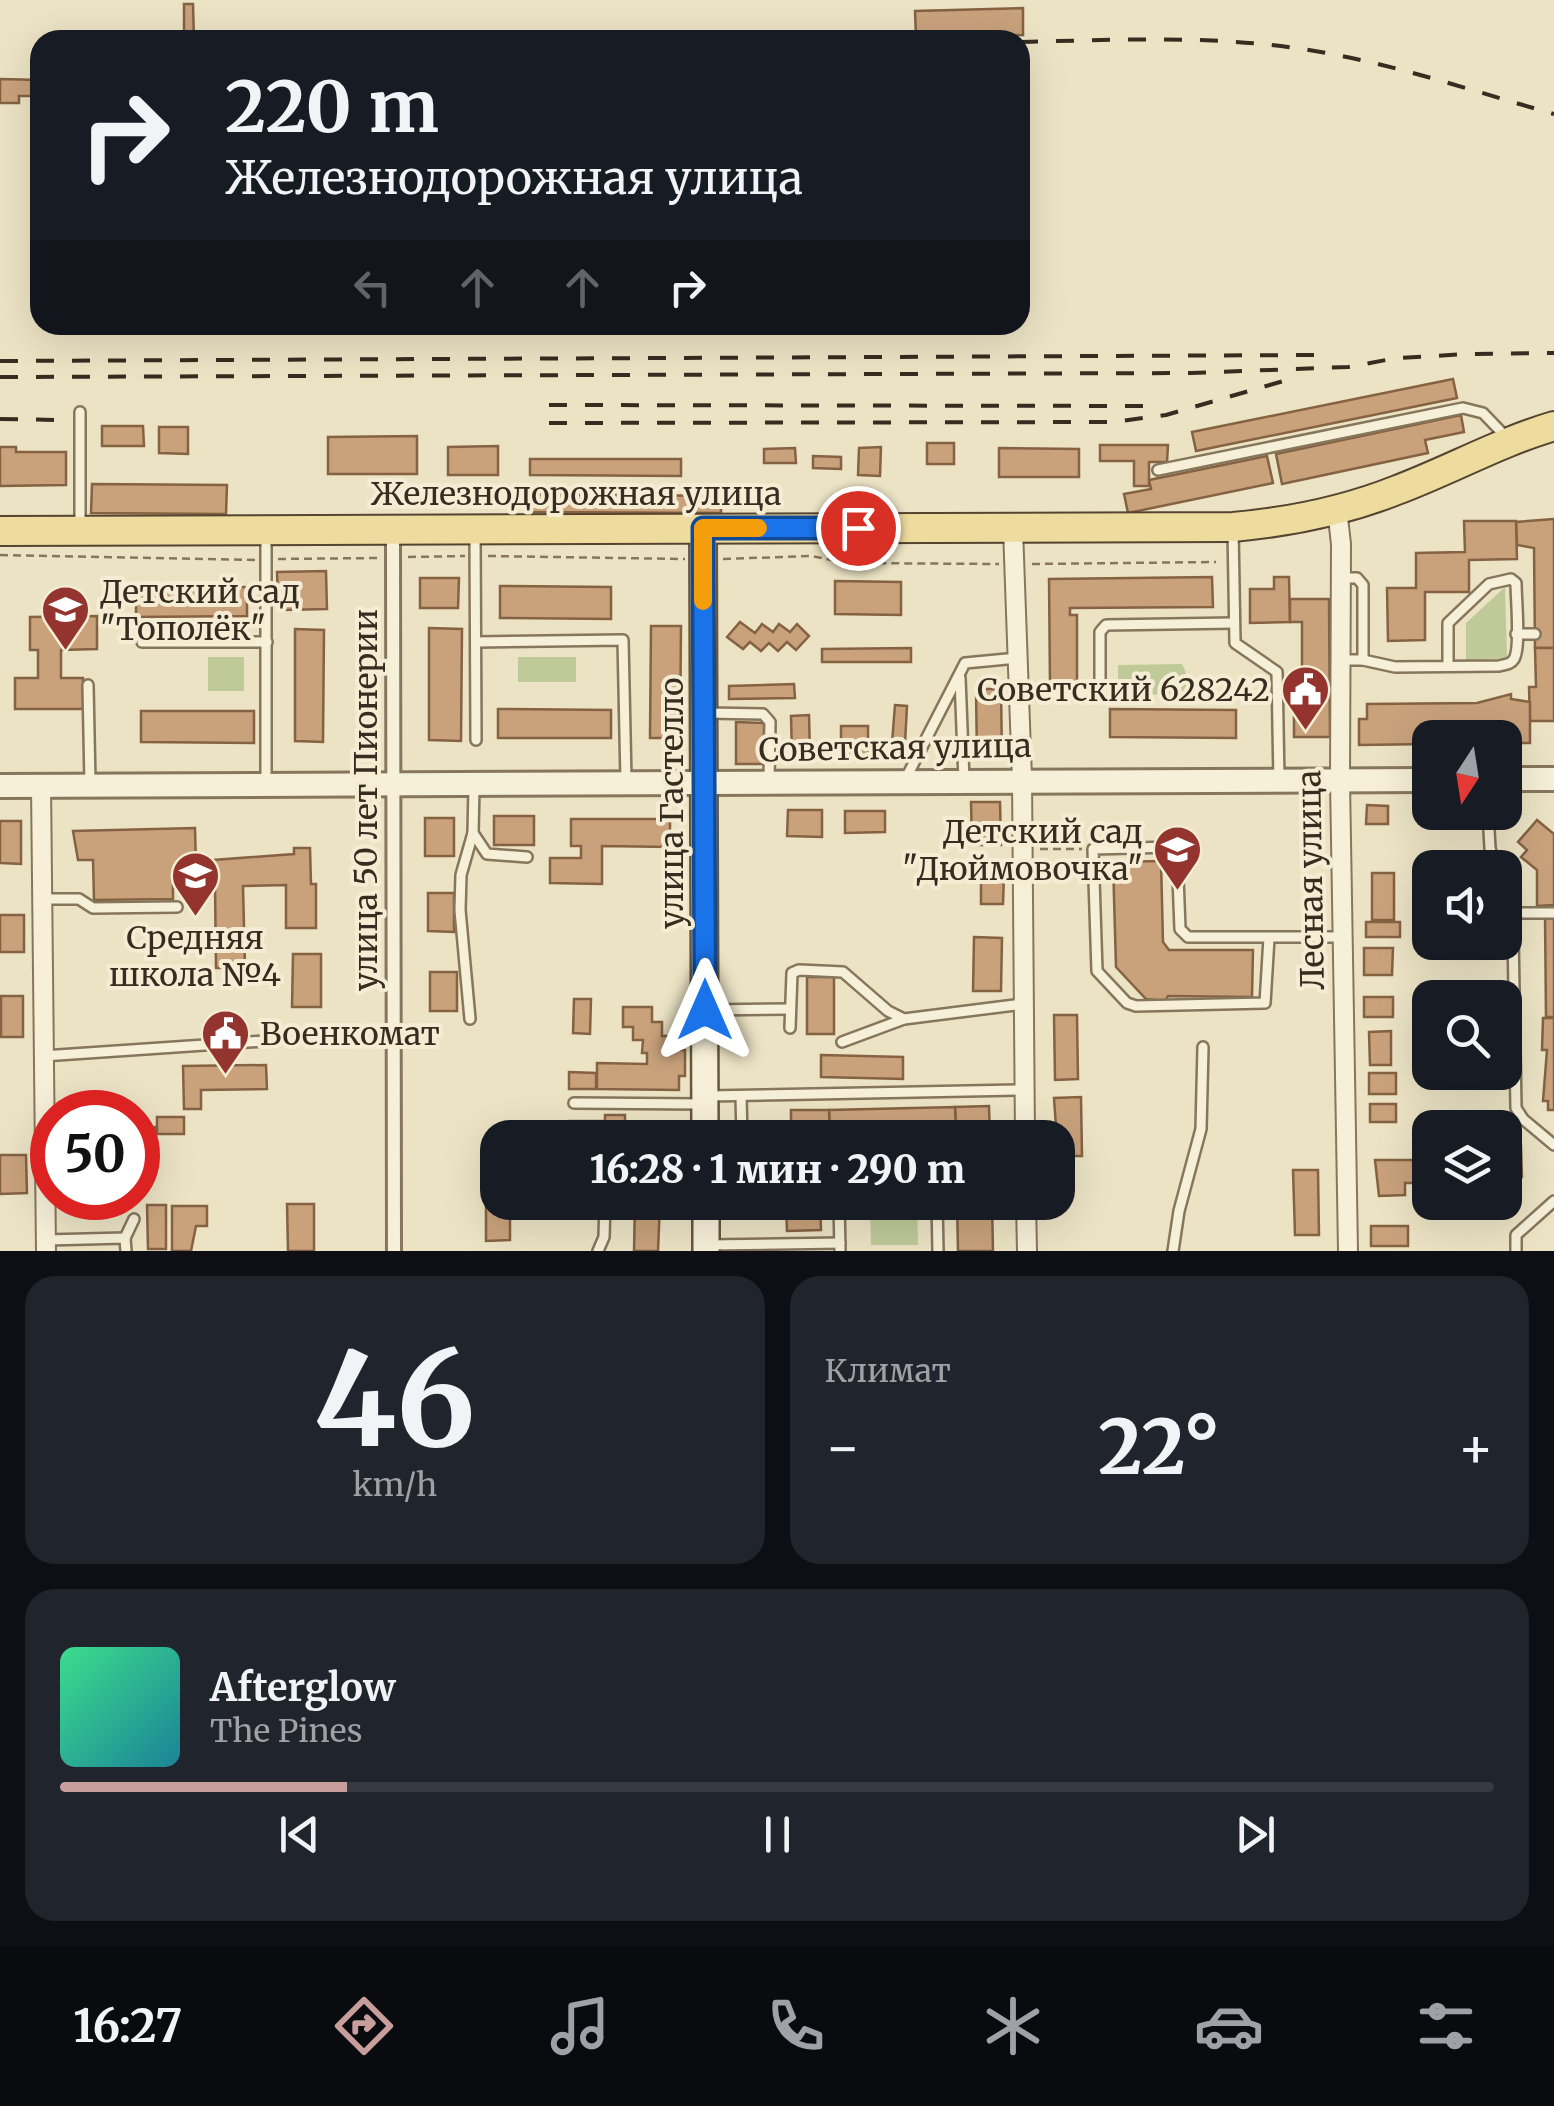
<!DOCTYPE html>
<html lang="ru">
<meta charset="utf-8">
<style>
:root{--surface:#171b24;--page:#20242c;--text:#f1f3f6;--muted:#9ea1a6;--line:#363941;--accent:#c79e9c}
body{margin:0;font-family:Merriweather,serif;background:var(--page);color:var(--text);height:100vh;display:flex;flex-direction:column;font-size:38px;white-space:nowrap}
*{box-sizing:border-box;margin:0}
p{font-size:32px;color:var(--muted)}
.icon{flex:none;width:55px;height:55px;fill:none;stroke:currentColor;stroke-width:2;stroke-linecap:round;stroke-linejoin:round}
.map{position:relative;height:1251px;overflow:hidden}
.sheet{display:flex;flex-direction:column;gap:25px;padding:25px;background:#0d0f14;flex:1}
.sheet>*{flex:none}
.guide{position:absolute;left:30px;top:30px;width:1000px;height:305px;border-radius:30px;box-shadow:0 10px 40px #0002;background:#171b24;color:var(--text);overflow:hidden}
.needle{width:65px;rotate:192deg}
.tools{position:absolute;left:1412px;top:720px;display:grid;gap:20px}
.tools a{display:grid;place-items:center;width:110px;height:110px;border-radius:20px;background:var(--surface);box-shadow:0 10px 40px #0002;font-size:50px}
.speed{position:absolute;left:30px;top:1090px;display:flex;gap:20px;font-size:50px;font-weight:700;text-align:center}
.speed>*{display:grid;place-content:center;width:130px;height:130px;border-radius:50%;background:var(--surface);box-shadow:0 10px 40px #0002;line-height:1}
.speed .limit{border:15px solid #d22;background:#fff;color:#111}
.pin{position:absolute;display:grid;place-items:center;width:85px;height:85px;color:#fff;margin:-42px;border:5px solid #fff;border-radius:50%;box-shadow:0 2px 10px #0007}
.me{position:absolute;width:110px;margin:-55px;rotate:0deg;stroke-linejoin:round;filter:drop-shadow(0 0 8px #0008)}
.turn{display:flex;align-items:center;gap:35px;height:210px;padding:0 30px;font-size:45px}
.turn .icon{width:130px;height:130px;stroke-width:2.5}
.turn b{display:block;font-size:70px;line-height:85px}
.lanes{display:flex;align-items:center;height:95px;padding:0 30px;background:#0003;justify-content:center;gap:50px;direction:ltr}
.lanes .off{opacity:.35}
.big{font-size:75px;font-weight:800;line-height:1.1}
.sheet .tile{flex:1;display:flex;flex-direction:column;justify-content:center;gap:15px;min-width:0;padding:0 35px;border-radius:30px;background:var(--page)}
.sheet .dial{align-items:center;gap:0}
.dial b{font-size:130px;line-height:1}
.song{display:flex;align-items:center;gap:30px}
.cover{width:120px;height:120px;border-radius:15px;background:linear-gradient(135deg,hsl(150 70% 55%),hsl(190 70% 35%))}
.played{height:10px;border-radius:5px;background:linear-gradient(90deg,var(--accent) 20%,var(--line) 20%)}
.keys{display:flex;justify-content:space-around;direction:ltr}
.heat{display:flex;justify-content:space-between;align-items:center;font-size:55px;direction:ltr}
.sheet .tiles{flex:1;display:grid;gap:25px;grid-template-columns:1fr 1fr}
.tile:last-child{grid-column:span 2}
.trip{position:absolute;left:480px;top:1120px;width:595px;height:100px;border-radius:30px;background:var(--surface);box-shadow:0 10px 40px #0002;font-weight:800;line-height:100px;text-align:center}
.tab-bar{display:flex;height:160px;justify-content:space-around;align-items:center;background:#090b0e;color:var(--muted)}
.tab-bar .icon{width:70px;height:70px}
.tab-bar .selected{color:var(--accent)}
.tab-bar b{font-size:45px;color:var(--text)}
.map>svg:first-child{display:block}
.green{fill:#c0ca99}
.building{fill:#c9a27c;stroke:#846242;stroke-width:2.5}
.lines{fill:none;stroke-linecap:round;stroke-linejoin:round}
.service-casing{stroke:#86765c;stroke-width:14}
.pedestrian-casing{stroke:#86765c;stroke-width:18}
.minor-casing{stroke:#86765c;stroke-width:22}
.tertiary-casing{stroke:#86765c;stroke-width:28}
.secondary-casing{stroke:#68573f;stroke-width:30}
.primary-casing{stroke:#544430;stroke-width:32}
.path{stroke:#86765c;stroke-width:2.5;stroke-dasharray:8 5;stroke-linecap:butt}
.service{stroke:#f7f0d8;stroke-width:9}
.pedestrian{stroke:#f7f0d8;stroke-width:12}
.minor{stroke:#f7f0d8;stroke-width:18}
.tertiary{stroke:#f7f0d8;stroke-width:22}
.secondary{stroke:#f7f0d8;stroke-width:25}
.primary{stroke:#eedb9e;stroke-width:28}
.rail{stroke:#372c1f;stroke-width:4;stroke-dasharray:18 18;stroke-linecap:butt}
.route-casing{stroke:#114b97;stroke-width:25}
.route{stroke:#1a73e8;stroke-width:18}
.slow{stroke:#f59e0b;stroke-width:18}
.labels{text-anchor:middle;stroke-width:8;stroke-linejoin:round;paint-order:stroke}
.street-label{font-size:32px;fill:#372c1f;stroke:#f4edd4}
.poi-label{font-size:32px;fill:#372c1f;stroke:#f4edd4;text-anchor:start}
</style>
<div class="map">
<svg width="1554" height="1251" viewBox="0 0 1554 1251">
<rect width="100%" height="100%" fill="#ece3c5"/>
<g class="green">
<path d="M1505,587L1507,658L1466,661V623Z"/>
<rect x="208" y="657" width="36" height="34"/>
<rect x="518" y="657" width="58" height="25"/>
<path d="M1182,664C1188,674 1188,684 1183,694L1118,695V665Z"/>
<path d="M870,1203H917L918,1245H871Z"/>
</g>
<g class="building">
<path d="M184,4H193L194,40H184Z"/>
<path d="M1023,8V35L916,37L915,11Z"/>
<path d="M0,79L40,80V96H19V103H0Z"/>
<path d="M1453,379L1457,398L1196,451L1192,432Z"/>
<path d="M1461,415L1464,432L1425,440L1428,453L1282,484L1276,454Z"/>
<path d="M102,426H143L144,446H102Z"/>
<path d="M159,427H188V454L159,453Z"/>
<path d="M417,436V474H328V437Z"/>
<rect x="927" y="443" width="27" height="21"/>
<path d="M1100,445H1168L1167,462H1149V486H1134V461H1100Z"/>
<path d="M498,446V475H448V447Z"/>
<path d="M0,447H16V452H66V485L0,486Z"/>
<path d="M881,447L880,476L858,475L859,448Z"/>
<path d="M795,448L796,463H764V449Z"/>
<path d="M999,448L1079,449V477H999Z"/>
<path d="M813,456L841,457V469L813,468Z"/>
<path d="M1267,456L1273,483L1128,513L1124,494L1151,489L1149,480Z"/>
<path d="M530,459H681V476L530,475Z"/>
<path d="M92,484L227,485L226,514L91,513Z"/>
<path d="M530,494L721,496V513L531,512Z"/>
<path d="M1554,519V648H1535L1534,548L1517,545L1516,522Z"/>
<path d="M1464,521H1516L1517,559L1469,560V592H1425V640L1388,641L1387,588H1416V553L1465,552Z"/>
<path d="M326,571L327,609L283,610V602H278L277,572Z"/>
<path d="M1212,577L1213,607L1070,608V615H1077V685H1050L1049,579Z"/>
<path d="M1274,577H1289L1290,622L1250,623V589H1274Z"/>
<path d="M420,578H459L458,608H420Z"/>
<path d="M835,581L901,582V615L835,614Z"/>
<path d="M500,586L611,587V619L500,618Z"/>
<path d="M247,587V616L136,617V589Z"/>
<path d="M1290,599H1329L1330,737H1294V708H1302V622H1290Z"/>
<path d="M97,616V649L61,650V678H83V709H15V678H38V650H30V617Z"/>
<path d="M740,622L755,633L762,624L773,632L779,624L790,632L797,624L809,636L796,650L787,642L778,651L769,643L761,651L750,642L743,649L727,637Z"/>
<path d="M651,626H681L680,738H650Z"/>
<path d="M429,628L462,629L461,741L429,740Z"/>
<path d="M295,629L324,630L323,742L295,741Z"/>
<path d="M911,648V662H822V649Z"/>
<path d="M1535,648H1554V721H1530L1529,687H1536Z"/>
<path d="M794,684L795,698L729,699V686Z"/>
<path d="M976,689H1001L1002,759L977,760Z"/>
<path d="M1511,694V699L1530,702V743H1505V738H1430V744L1359,745V719H1367V704L1477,703Z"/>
<path d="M895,705L907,706L905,743H892Z"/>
<path d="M498,709L611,710V738H498Z"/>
<path d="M1110,709L1236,710V738L1110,737Z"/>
<path d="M141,711H254V743L141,742Z"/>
<path d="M809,715L810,754H792L791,716Z"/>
<path d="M736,722L764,723V764H736Z"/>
<rect x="841" y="726" width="27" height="32"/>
<path d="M971,802H1000L1001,845H972Z"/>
<path d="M1367,805L1388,806V824H1366Z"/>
<path d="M788,810H822V837L787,836Z"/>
<path d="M845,811H885V832L845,833Z"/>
<rect x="494" y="816" width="40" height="29"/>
<rect x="425" y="818" width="29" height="38"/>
<path d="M571,819H670V847L602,846V884L550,883V858H581V846H571Z"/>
<path d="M1537,820L1554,834V905L1537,906V870L1521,857L1527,850L1518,842Z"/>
<path d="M0,821H21V864L0,863Z"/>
<path d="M195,828L196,867H215L214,860L294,854V848H310L311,884H316V928H286V885L243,886L245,968H216L215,884L173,885V899L94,900L93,860H78L73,831Z"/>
<path d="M1161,861L1163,942L1169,950H1253L1252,997L1168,996L1165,1001L1146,999L1116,967L1113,862Z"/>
<rect x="1372" y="873" width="22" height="47"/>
<path d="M981,875H1004L1003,904H981Z"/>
<path d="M428,893H454V932L428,931Z"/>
<rect x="0" y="915" width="24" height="37"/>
<path d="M1545,916H1554V1017H1546Z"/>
<rect x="1366" y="922" width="34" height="15"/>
<path d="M974,937L1002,938L1001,991H973Z"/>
<path d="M1364,948H1393L1392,975H1364Z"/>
<path d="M293,954H321V1007H292Z"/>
<rect x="430" y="972" width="27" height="39"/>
<rect x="807" y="977" width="27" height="57"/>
<rect x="1" y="996" width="22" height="41"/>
<rect x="1364" y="997" width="29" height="20"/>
<path d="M574,999H591L590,1034L573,1033Z"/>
<path d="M623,1007H652V1022H662V1036H673V1050H685V1076H679V1090L597,1089V1063L647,1064V1053H642L643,1040H633V1027H623Z"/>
<path d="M1054,1015H1077L1078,1079L1055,1080Z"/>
<path d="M1543,1018H1554V1110H1548V1101H1543L1547,1050H1542Z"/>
<path d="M1391,1031V1065H1370L1369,1032Z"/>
<path d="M821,1055L903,1057V1079L821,1077Z"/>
<path d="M266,1065L267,1089L201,1090V1109H184L183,1066Z"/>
<path d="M569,1072L596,1073V1089H569Z"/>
<rect x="1369" y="1073" width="27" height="21"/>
<path d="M1081,1097L1082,1156H1058L1054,1098Z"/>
<rect x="1370" y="1104" width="26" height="18"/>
<path d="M989,1106L990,1138H956L955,1107Z"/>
<path d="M955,1107L956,1137L830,1138L829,1110Z"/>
<path d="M791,1110H829L830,1138H785L784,1125H791Z"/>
<path d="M605,1115H625V1121L659,1122V1138H570V1121H605Z"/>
<rect x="157" y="1117" width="27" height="17"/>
<rect x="138" y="1127" width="17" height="23"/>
<path d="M1521,1146L1522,1177H1505V1147Z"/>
<path d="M0,1155H26L27,1193L0,1194Z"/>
<path d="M1375,1160H1413L1414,1183H1405V1195L1379,1196Z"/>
<path d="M1293,1170H1318L1319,1235H1295Z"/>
<path d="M486,1197H498V1202H510V1240L486,1241Z"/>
<path d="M635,1202H660L658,1251H634Z"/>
<path d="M786,1202H820L821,1230L787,1231Z"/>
<path d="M957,1202H992L993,1251H958Z"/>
<path d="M287,1204H314V1251H288Z"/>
<path d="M147,1205H166V1249H148Z"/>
<path d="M172,1206H207V1226H196L191,1251H172Z"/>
<rect x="1371" y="1226" width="37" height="20"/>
</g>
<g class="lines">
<defs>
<g id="service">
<path d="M80,412V529"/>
<path d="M1158,470L1463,408L1483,413L1508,439"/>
<path d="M1233,529L1235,643L1277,672L1279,780"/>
<path d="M475,532L476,740"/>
<path d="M1341,578H1357L1363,585V660"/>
<path d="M1516,634H1535"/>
<path d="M142,642H267"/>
<path d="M476,642L623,640L626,780"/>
<path d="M1341,660H1363L1395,667L1499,666C1506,664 1510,665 1514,659C1521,648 1516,599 1516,583L1511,579L1489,584L1448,623V666"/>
<path d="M960,678L964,780"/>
<path d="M88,685L90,783"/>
<path d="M1020,695L1090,694L1100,684V632L1106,625L1234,623"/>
<path d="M707,713L763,714L770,722L769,780"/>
<path d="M905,780L965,663L1018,658"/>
<path d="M266,781V532"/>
<path d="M1488,812L1490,848L1495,868"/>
<path d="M473,833L487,854L527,857"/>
<path d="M42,899H79L93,908L177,907"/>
<path d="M1505,900L1513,932L1516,1108L1523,1119L1554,1145"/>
<path d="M1510,913H1554"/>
<path d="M1269,938L1265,1003L1136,1006L1127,1003L1097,971L1093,849L1172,847L1177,851L1180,929L1188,937H1341"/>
<path d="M708,1010L790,1009"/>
<path d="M470,1019L460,910L461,875L473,833L474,787"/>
<path d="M790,1028L792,973L799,970L843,972L888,1011L904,1019L1023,1004"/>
<path d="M842,1042L904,1019"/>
<path d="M43,1056L264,1041"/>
<path d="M708,1096L1024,1090"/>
<path d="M741,1096L742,1138"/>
<path d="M574,1103L702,1104"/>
<path d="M839,1202L840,1251"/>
<path d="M937,1202L938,1251"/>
<path d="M125,1238L134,1219"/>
<path d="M46,1240L125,1238L126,1251"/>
<path d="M708,1245L840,1243"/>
<path d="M598,1251L604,1237L605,1202"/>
<path d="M1173,1251L1179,1211L1201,1129L1203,1047"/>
<path d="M1516,1251V1235L1554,1201"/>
</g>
<path id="pedestrian" d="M393,530L394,1251"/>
<g id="minor">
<path d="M1337,509L1341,544L1340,781L1348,1251"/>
<path d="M1013,529L1022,779L1025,1138"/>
<path d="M41,785L46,1251"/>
<path d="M1026,1202L1027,1251"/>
</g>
<g id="tertiary">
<path d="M1505,779H1554"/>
<path d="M0,786L1430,780"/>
</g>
<g id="secondary">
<path d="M703,528L705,1138"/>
<path d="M706,1202V1251"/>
</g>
<path id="primary" d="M0,531L1233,527C1289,522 1344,511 1397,490C1450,470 1500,442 1554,426"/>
</defs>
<use href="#service" class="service-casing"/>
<use href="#pedestrian" class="pedestrian-casing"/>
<use href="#minor" class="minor-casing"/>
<use href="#tertiary" class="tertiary-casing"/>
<use href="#secondary" class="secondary-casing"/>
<use href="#primary" class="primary-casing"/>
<g class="path">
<path d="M0,555L255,560"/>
<path d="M488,556L685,559"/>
<path d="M408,557L465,556"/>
<path d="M278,559L380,558"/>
<path d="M723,559L811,556L847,563L999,564"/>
<path d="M1032,564L1216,562"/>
<path d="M1040,849H1082"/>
<path d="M946,1137V1138"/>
</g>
<use href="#service" class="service"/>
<use href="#pedestrian" class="pedestrian"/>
<use href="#minor" class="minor"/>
<use href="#tertiary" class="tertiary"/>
<use href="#secondary" class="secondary"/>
<use href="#primary" class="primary"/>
<g class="rail">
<path d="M1020,42C1112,40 1204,35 1295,48C1383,60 1469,90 1554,114"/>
<path d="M0,361L1318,355"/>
<path d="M0,377L1191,373L1348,367L1397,358L1468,354L1554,353"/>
<path d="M549,405L1149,406"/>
<path d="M0,419L58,420"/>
<path d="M549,423L1113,422L1166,415L1294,378"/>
</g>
</g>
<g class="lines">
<defs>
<path id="route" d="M705,1010L703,528H858"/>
</defs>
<use href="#route" class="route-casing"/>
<use href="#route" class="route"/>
<path class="slow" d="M703,601V528H758"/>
</g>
<defs>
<symbol id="school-pin" viewBox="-11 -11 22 30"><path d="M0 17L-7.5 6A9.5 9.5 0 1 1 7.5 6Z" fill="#93352e" stroke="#f4edd4"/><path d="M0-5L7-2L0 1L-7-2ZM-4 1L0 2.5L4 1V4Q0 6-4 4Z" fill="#fff"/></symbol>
<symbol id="civic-pin" viewBox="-11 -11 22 30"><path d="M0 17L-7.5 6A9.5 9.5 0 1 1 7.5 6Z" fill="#93352e" stroke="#f4edd4"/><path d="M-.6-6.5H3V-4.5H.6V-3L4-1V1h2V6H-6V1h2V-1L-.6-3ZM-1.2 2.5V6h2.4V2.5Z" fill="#fff"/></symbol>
</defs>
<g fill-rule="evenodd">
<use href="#school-pin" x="38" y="582" width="55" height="75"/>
<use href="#civic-pin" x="1278" y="662" width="55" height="75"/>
<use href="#school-pin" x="1150" y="822" width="55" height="75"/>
<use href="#school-pin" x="168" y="848" width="55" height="75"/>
<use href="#civic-pin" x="198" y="1006" width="55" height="75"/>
</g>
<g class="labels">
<g class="street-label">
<text x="576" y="505">Железнодорожная улица</text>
<text transform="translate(895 748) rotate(-1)" y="11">Советская улица</text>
<text transform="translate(366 800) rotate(-90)" y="11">улица 50 лет Пионерии</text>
<text transform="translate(672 803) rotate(-90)" y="11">улица Гастелло</text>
<text transform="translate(1311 880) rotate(-91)" y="11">Лесная улица</text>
</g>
<g class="poi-label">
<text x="100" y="603">Детский сад<tspan x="100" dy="37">"Тополёк"</tspan></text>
<text x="1270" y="701" text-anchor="end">Советский 628242</text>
<text x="1143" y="843" text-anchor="end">Детский сад<tspan x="1143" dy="37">"Дюймовочка"</tspan></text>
<text x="195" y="949" text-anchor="middle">Средняя<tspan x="195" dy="37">школа №4</tspan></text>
<text x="260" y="1045">Военкомат</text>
</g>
</g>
</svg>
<div class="tools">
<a><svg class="needle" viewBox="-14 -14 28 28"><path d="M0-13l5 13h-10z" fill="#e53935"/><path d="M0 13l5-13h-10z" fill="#9ea1a6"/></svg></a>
<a><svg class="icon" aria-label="sound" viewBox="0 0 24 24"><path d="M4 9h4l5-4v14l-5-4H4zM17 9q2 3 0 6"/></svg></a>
<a><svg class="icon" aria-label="search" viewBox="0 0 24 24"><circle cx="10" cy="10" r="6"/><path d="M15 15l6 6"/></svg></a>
<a><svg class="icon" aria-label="layers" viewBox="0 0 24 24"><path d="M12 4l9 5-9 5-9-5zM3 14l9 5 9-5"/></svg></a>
</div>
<div class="speed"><div class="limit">50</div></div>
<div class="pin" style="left:858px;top:528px;background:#d93025"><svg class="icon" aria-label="arrive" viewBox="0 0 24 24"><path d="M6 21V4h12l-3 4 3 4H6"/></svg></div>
<svg class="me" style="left:705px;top:1010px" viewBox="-20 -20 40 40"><path d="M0-17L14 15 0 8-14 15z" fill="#1a73e8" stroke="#fff" stroke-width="4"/></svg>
<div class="trip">16:28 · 1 мин · 290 m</div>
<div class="guide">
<div class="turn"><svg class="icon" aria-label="right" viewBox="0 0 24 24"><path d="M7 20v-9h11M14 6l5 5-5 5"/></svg><div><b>220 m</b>Железнодорожная улица</div></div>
<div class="lanes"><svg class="icon off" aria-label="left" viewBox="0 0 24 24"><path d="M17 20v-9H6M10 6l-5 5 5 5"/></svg><svg class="icon off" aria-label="ahead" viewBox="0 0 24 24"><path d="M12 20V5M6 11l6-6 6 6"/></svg><svg class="icon off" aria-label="ahead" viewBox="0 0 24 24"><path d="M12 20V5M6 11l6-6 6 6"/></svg><svg class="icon" aria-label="right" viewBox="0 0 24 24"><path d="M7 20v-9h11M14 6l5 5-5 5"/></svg></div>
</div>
</div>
<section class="sheet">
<div class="tiles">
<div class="tile dial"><b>46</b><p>km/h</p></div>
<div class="tile"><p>Климат</p>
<div class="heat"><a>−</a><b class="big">22°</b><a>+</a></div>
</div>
<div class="tile">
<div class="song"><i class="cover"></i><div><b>Afterglow</b><p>The Pines</p></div></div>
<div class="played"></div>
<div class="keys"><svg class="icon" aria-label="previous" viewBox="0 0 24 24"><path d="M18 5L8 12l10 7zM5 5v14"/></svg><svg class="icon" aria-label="pause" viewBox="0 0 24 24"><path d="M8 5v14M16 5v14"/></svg><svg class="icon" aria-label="next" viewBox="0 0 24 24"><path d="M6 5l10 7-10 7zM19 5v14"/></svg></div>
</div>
</div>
</section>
<nav class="tab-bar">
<b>16:27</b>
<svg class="icon selected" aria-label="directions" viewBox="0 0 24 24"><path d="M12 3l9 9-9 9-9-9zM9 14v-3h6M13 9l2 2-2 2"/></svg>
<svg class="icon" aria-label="music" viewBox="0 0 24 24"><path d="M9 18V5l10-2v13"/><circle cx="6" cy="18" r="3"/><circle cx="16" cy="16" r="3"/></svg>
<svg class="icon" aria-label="phone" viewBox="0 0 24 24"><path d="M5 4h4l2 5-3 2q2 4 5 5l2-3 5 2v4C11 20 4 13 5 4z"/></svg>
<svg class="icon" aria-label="climate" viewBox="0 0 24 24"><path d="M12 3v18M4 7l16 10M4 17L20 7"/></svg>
<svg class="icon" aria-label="car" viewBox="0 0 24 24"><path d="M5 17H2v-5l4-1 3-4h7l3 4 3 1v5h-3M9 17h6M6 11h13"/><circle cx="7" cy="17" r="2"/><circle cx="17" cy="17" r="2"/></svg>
<svg class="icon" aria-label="filters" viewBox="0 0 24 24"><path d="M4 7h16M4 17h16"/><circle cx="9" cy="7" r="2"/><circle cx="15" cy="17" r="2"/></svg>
</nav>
